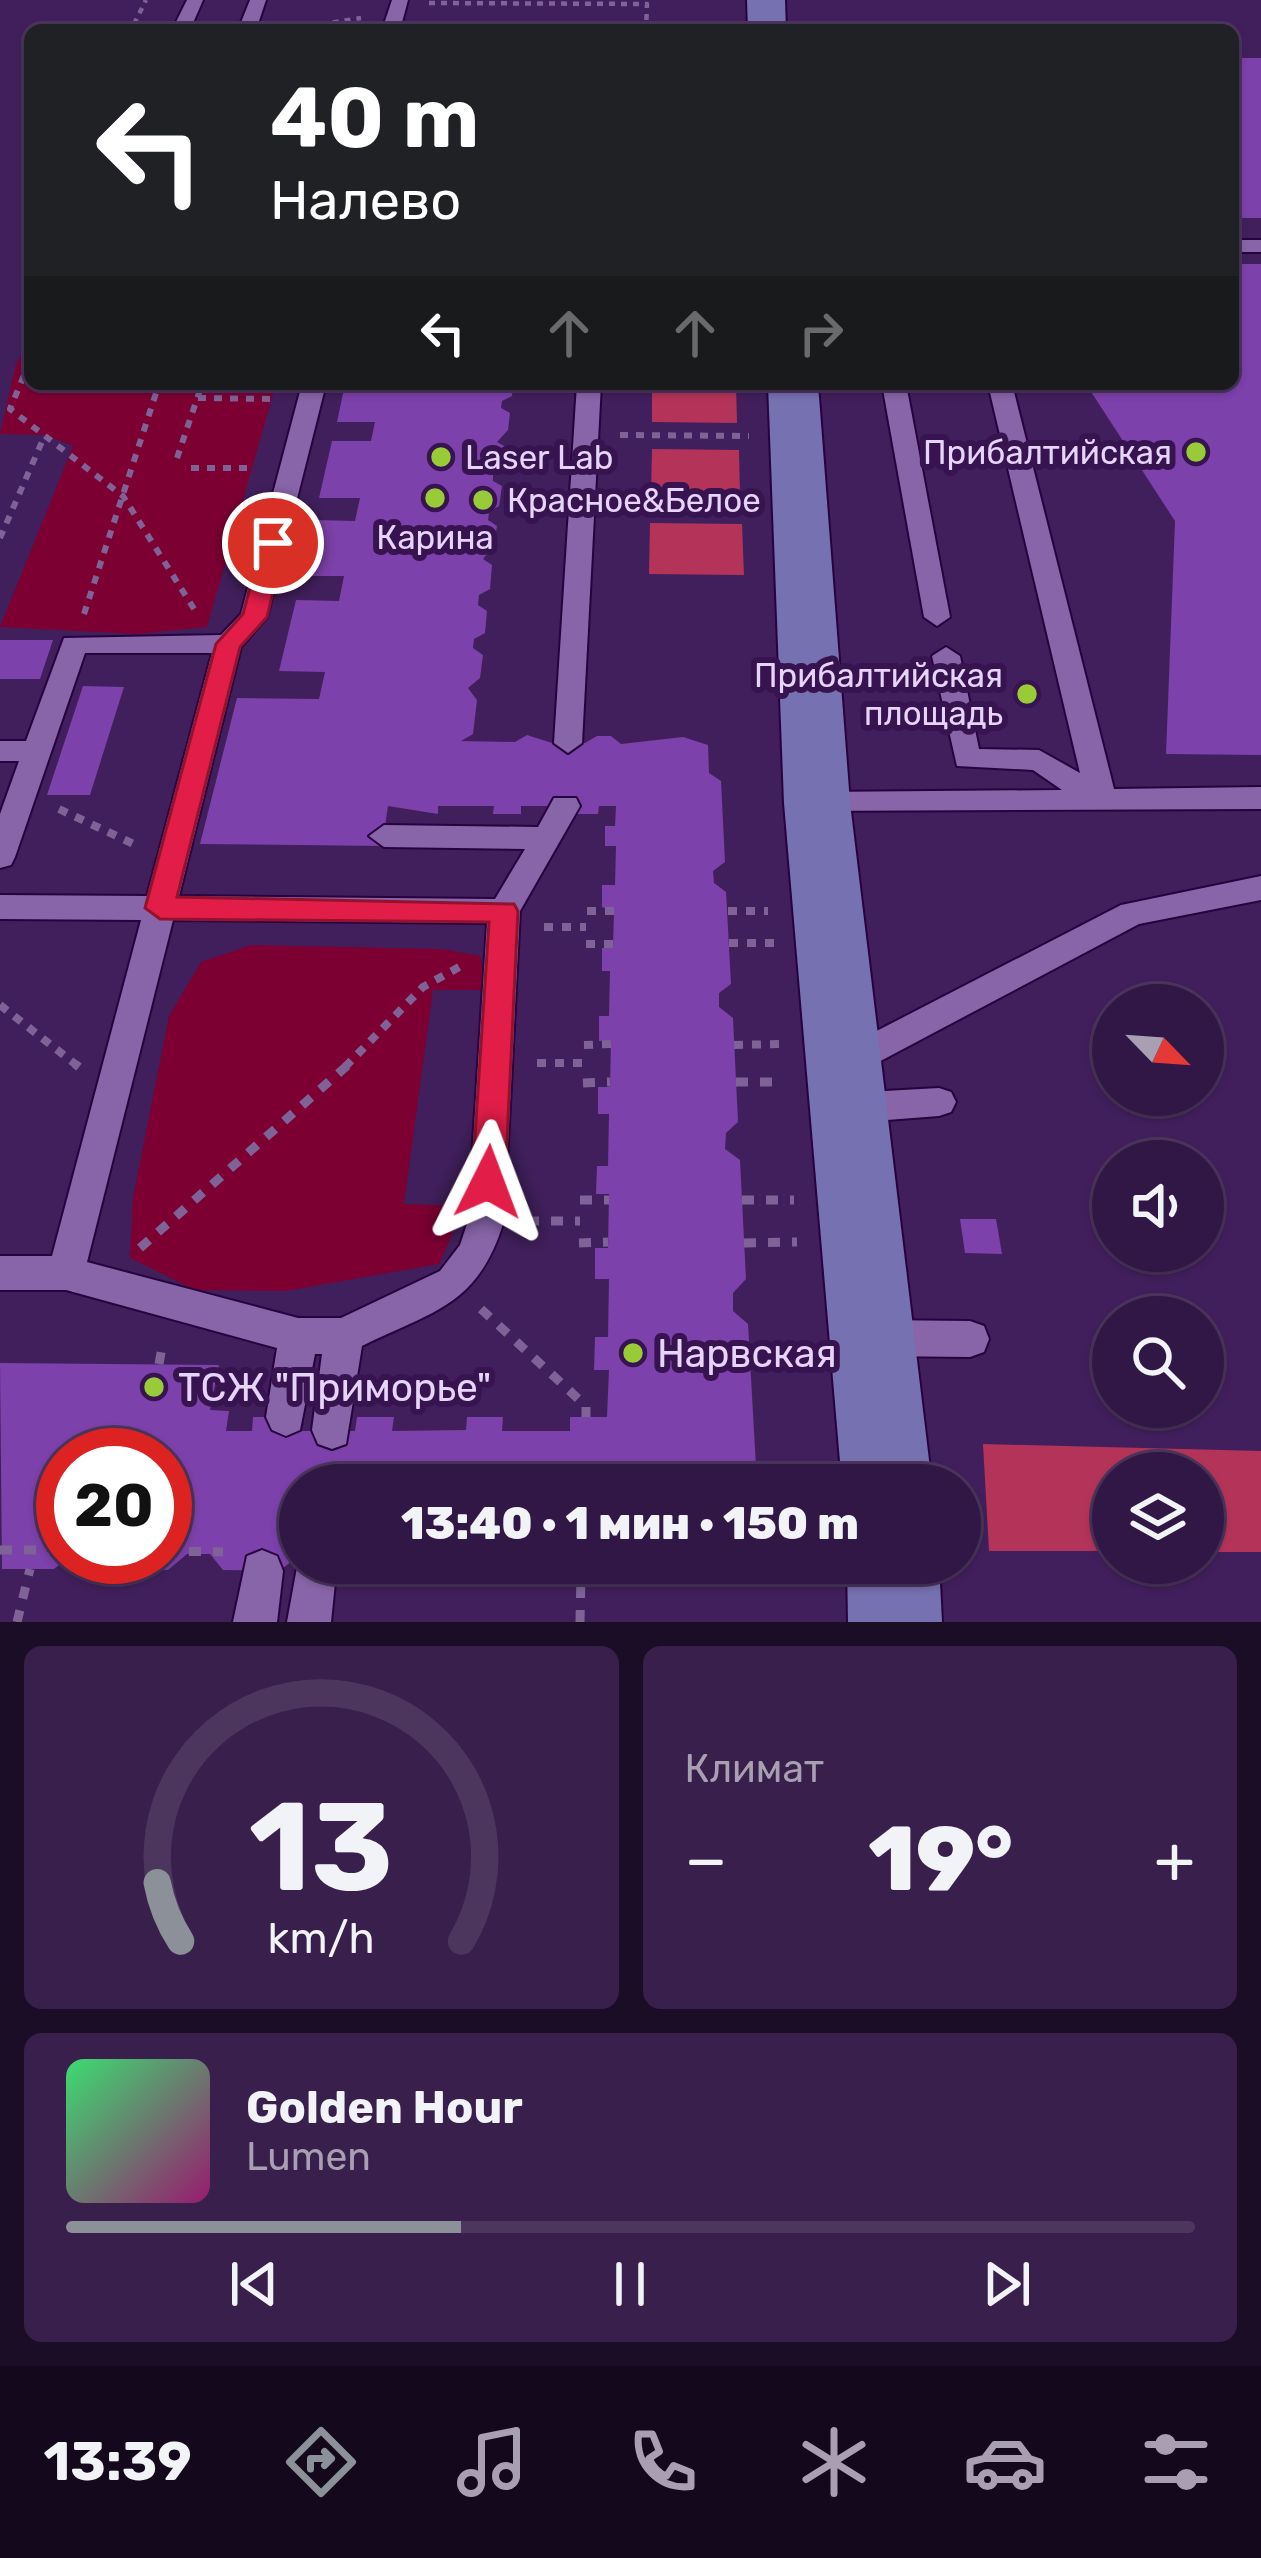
<!DOCTYPE html>
<html lang="ru">
<meta charset="utf-8">
<style>
:root{--surface:#311745;--page:#39204c;--text:#f1f3f6;--muted:#a89fb3;--line:#4c365e;--accent:#8c9099}
body{margin:0;font-family:Rubik,sans-serif;background:var(--page);color:var(--text);height:100vh;display:flex;flex-direction:column;font-size:45px;white-space:nowrap}
*{box-sizing:border-box;margin:0}
p{font-size:39px;color:var(--muted)}
.icon{flex:none;width:66px;height:66px;fill:none;stroke:currentColor;stroke-width:2;stroke-linecap:round;stroke-linejoin:round}
.map{position:relative;height:1622px;overflow:hidden}
.details{display:flex;flex-direction:column;gap:24px;padding:24px;background:#1b0d26;flex:1}
.details>*{flex:none}
.banner{position:absolute;left:24px;top:24px;width:1215px;height:366px;border-radius:18px;box-shadow:0 3px 9px #0004,0 0 0 3px var(--line);background:#202124;color:#fff;overflow:hidden}
.needle{width:78px;rotate:115deg}
.fabs{position:absolute;left:1092px;top:984px;display:grid;gap:24px}
.fabs a{display:grid;place-items:center;width:132px;height:132px;border-radius:50%;background:var(--surface);box-shadow:0 3px 9px #0004,0 0 0 3px var(--line);font-size:60px}
.speed{position:absolute;left:36px;top:1428px;display:flex;gap:24px;font-size:60px;font-weight:700;text-align:center}
.speed>*{display:grid;place-content:center;width:156px;height:156px;border-radius:50%;background:var(--surface);box-shadow:0 3px 9px #0004,0 0 0 3px var(--line);line-height:1}
.speed .limit{border:18px solid #d22;background:#fff;color:#111}
.pin{position:absolute;display:grid;place-items:center;width:102px;height:102px;color:#fff;margin:-51px;border:6px solid #fff;border-radius:50%;box-shadow:0 3px 12px #0007}
.me{position:absolute;width:132px;margin:-66px;rotate:3deg;stroke-linejoin:round;filter:drop-shadow(0 0 9px #0008)}
.turn{display:flex;align-items:center;gap:42px;height:252px;padding:0 48px;font-size:54px}
.turn .icon{width:156px;height:156px;stroke-width:2.5}
.turn b{display:block;font-size:84px;line-height:102px}
.lanes{display:flex;align-items:center;height:114px;padding:0 48px;background:#0003;justify-content:center;gap:60px;direction:ltr}
.lanes .off{opacity:.35}
.big{font-size:90px;font-weight:800;line-height:1.1}
.details .tile{flex:1;display:flex;flex-direction:column;justify-content:center;gap:18px;min-width:0;padding:0 42px;border-radius:18px;background:var(--page)}
.details .dial{align-items:center;gap:0}
.dial svg{height:312px;overflow:visible;fill:none;stroke:var(--line);stroke-width:7;stroke-linecap:round;text-anchor:middle}
.dial text{fill:var(--text);stroke:none}
.song{display:flex;align-items:center;gap:36px}
.cover{width:144px;height:144px;border-radius:18px;background:linear-gradient(135deg,hsl(140 70% 55%),hsl(320 70% 35%))}
.played{height:12px;border-radius:6px;background:linear-gradient(90deg,var(--accent) 35%,var(--line) 35%)}
.keys{display:flex;justify-content:space-around;direction:ltr}
.heat{display:flex;justify-content:space-between;align-items:center;font-size:66px;direction:ltr}
.details .tiles{flex:1;display:grid;gap:24px;grid-template-columns:1fr 1fr}
.tile:last-child{grid-column:span 2}
.trip{position:absolute;left:279px;top:1464px;width:702px;height:120px;border-radius:60px;background:var(--surface);box-shadow:0 3px 9px #0004,0 0 0 3px var(--line);font-weight:800;line-height:120px;text-align:center}
.menu{display:flex;height:192px;justify-content:space-around;align-items:center;background:#14091c;color:var(--muted)}
.menu .icon{width:84px;height:84px}
.menu .on{color:var(--accent)}
.menu b{font-size:54px;color:var(--text)}
.map>svg:first-child{display:block}
.green{fill:#7d0033}
.forest{fill:#b43459}
.building{fill:#7c41aa}
.lines{fill:none;stroke-linecap:round;stroke-linejoin:round}
.lane-casing{stroke:#28023f;stroke-width:4}
.secondary-casing{stroke:#28023f;stroke-width:4}
.path-far3{stroke:#7f6397;stroke-width:4.5;stroke-dasharray:6 6;stroke-linecap:butt}
.path-far2{stroke:#7f6397;stroke-width:6;stroke-dasharray:8 8;stroke-linecap:butt}
.path-far1{stroke:#7f6397;stroke-width:8;stroke-dasharray:9 9;stroke-linecap:butt}
.path{stroke:#7f6397;stroke-width:9;stroke-dasharray:12 12;stroke-linecap:butt}
.lane{fill:#8865a8;fill-rule:evenodd}
.secondary{fill:#7671b0;fill-rule:evenodd}
.route{fill:#e11d48;stroke:#92132f;stroke-width:3}
.poi-dot{fill:#98cb37;stroke:#371350;stroke-width:4.5}
.labels{text-anchor:middle;stroke-width:12;stroke-linejoin:round;paint-order:stroke}
.poi-label{font-size:33px;fill:#e6d4f9;stroke:#371350;text-anchor:end}
.near-poi-label{font-size:39px;fill:#e6d4f9;stroke:#371350;text-anchor:start}
</style>
<div class="map">
<svg width="1261" height="1622" viewBox="0 0 1261 1622">
<rect width="100%" height="100%" fill="#411f5c"/>
<g class="green">
<path d="M30,340V384H276L207,627L137,634L0,627L73,446L46,435L0,434L16,364Z"/>
<path d="M251,945L442,949L480,956L488,990H433L404,1204L465,1206L439,1264L286,1291L195,1290L130,1258L133,1198L169,1016L201,962Z"/>
</g>
<g class="forest">
<path d="M652,384H736L737,423L652,422Z"/>
<path d="M652,449L739,450L740,496L651,495Z"/>
<path d="M650,523L742,524L744,575L649,574Z"/>
<path d="M983,1444L1261,1451V1552H1203V1473H1113V1551H989Z"/>
</g>
<g class="building">
<rect x="1233" y="58" width="28" height="160"/>
<path d="M1233,264H1261V755L1166,754L1175,521L1086,384H1233Z"/>
<path d="M345,384H513L512,396L502,401L501,408L510,413L508,430L497,442L506,447L503,467L493,473V481L502,486L499,506L489,512L488,520L497,526L494,545L483,559L492,565L490,589L479,595L478,605L487,611L485,633L474,639L473,648L483,655L480,678L468,688L477,700L473,734L461,741L515,742L527,735L552,743H585L597,736H611L621,744L683,737L708,745L709,773L721,781L725,862L713,871L714,883L726,892L731,984L719,993V1007L733,1018L738,1122L726,1133L725,1149L740,1160L746,1279L733,1293V1311L748,1324L757,1485H300V1555L279,1571L223,1570L210,1554H187L168,1570L107,1569L97,1557H165V1455H63V1557H69L54,1569H2L0,1363L219,1365L210,1410L229,1411L226,1431H252L253,1417H289L288,1431H355L357,1417H394L392,1431L466,1430L467,1417H503L502,1431H570V1417H607L609,1370H594L595,1337H608L609,1279H595V1248H608L609,1194H596L597,1166H608L609,1114H598V1087H610L611,1040L599,1041V1016H609L610,971H602V948H613L614,911L602,907V885H615L616,846H605V826H615L616,806H599L598,814H571V806H521V814H493L494,806H438V814L388,806L382,846L200,844L237,698L319,699L325,672L279,671L296,600L339,601L344,576H301L314,520L355,521L360,498H319L332,441H371L375,422H337Z"/>
<path d="M0,640H53L40,679H0Z"/>
<path d="M83,686L124,687L90,795H47Z"/>
<path d="M960,1219H996L1002,1254L965,1253Z"/>
<path d="M327,1563H396L386,1572L334,1571Z"/>
<path d="M430,1563H510L500,1573H439Z"/>
<path d="M545,1563H618L607,1574L555,1573Z"/>
<path d="M648,1563H724L712,1575H660Z"/>
</g>
<g class="lines">
<defs>
<g id="lane">
<path d="M187,0H203L190,30H172Z"/>
<path d="M250,0H266L256,30H238Z"/>
<path d="M392,0H408L400,30H382Z"/>
<rect x="1233" y="240" width="28" height="12"/>
<path d="M302,384H326L267,617L241,647L179,896L495,899L525,849L384,847L369,836L384,825L538,827L554,798H576L580,806L520,911L504,1221C478,1306 435,1310 362,1346L346,1444L332,1449L318,1444L312,1430L322,1354H315L300,1430L286,1436L272,1430L266,1417L277,1348L66,1290H0V1256H52L141,920L0,919V895L147,896L212,653H85L15,857L11,865L0,868V814L19,761H0V741H26L64,638L221,635L241,614ZM173,920L487,923L468,1221L460,1245L440,1271L341,1318H298L87,1262Z"/>
<path d="M577,384H601L582,743L568,753L554,743Z"/>
<path d="M882,384H906L950,617L937,626L924,617Z"/>
<path d="M988,384H1012L1114,789L1261,787V809L806,811L802,803L817,792L1062,790L1033,770L957,766L932,656L946,647L960,656L979,749L1039,750L1080,773Z"/>
<path d="M1261,876V900L1139,924L856,1074L844,1078L832,1074L827,1064L832,1054L1121,905Z"/>
<path d="M939,1088L951,1092L956,1102L951,1112L939,1116L848,1123L836,1118L831,1108L836,1098L848,1093Z"/>
<path d="M878,1320L970,1321L984,1326L989,1339L984,1352L970,1357L878,1356L864,1351L859,1338L864,1325Z"/>
<path d="M262,1550L277,1556L283,1571L277,1622H233L247,1556Z"/>
<path d="M300,1551V1563H337L331,1622H287Z"/>
</g>
<g id="secondary">
<path d="M747,0H785L786,30H748Z"/>
<path d="M768,384H818L850,803L932,1485H842L784,803Z"/>
<path d="M847,1563H939L942,1622H848Z"/>
</g>
</defs>
<use href="#lane" class="lane-casing"/>
<use href="#secondary" class="secondary-casing"/>
<g class="path-far3">
<path d="M429,3L647,4L646,30"/>
<path d="M134,24L146,0"/>
<path d="M309,26L361,18"/>
</g>
<g class="path-far2">
<path d="M30,361L10,409L123,496L196,612"/>
<path d="M198,398L272,399"/>
<path d="M620,435L749,436"/>
<path d="M177,458L202,384"/>
<path d="M191,468H255"/>
<path d="M620,509L749,510"/>
<path d="M0,538L44,437"/>
<path d="M84,614L159,384"/>
</g>
<g class="path-far1">
<path d="M59,809L138,846"/>
<path d="M587,911H614"/>
<path d="M728,911H768"/>
<path d="M544,927H586"/>
<path d="M729,943H775"/>
<path d="M586,944H614"/>
<path d="M0,1005L79,1067"/>
<path d="M584,1045L611,1044"/>
<path d="M734,1045L781,1044"/>
<path d="M537,1063H583"/>
<path d="M345,1067L423,987L461,966"/>
</g>
<g class="path">
<path d="M75,1064L79,1067"/>
<path d="M736,1082H783"/>
<path d="M583,1083L610,1082"/>
<path d="M580,1200H609"/>
<path d="M742,1200H794"/>
<path d="M527,1221H580"/>
<path d="M579,1243L608,1242"/>
<path d="M744,1243L797,1242"/>
<path d="M140,1248L349,1064"/>
<path d="M481,1309L586,1406V1417"/>
<path d="M159,1364L163,1342"/>
<path d="M0,1550H63"/>
<path d="M165,1551L223,1552"/>
<path d="M17,1622L30,1569"/>
<path d="M580,1622L581,1574"/>
</g>
<use href="#lane" class="lane"/>
<use href="#secondary" class="secondary"/>
</g>
<path class="route" d="M273,536L285,543L267,617L240,647L177,897L514,904L518,911L505,1182L500,1192H477L472,1182L489,922L160,919L145,908L216,644L243,614L262,543Z"/>
<g class="poi-dot">
<circle cx="1196" cy="452" r="12"/>
<circle cx="441" cy="457" r="12"/>
<circle cx="435" cy="498" r="12"/>
<circle cx="483" cy="500" r="12"/>
<circle cx="1027" cy="694" r="12"/>
<circle cx="633" cy="1353" r="12"/>
<circle cx="154" cy="1387" r="12"/>
</g>
<g class="labels">
<g class="poi-label">
<text x="1172" y="464">Прибалтийская</text>
<text x="465" y="469" text-anchor="start">Laser Lab</text>
<text x="507" y="512" text-anchor="start">Красное&amp;Белое</text>
<text x="435" y="549" text-anchor="middle">Карина</text>
<text x="1003" y="687">Прибалтийская<tspan x="1003" dy="38">площадь</tspan></text>
</g>
<g class="near-poi-label">
<text x="657" y="1367">Нарвская</text>
<text x="178" y="1401">ТСЖ "Приморье"</text>
</g>
</g>
</svg>
<div class="fabs">
<a><svg class="needle" viewBox="-14 -14 28 28"><path d="M0-13l5 13h-10z" fill="#e53935"/><path d="M0 13l5-13h-10z" fill="#a89fb3"/></svg></a>
<a><svg class="icon" aria-label="sound" viewBox="0 0 24 24"><path d="M4 9h4l5-4v14l-5-4H4zM17 9q2 3 0 6"/></svg></a>
<a><svg class="icon" aria-label="search" viewBox="0 0 24 24"><circle cx="10" cy="10" r="6"/><path d="M15 15l6 6"/></svg></a>
<a><svg class="icon" aria-label="layers" viewBox="0 0 24 24"><path d="M12 4l9 5-9 5-9-5zM3 14l9 5 9-5"/></svg></a>
</div>
<div class="speed"><div class="limit">20</div></div>
<div class="pin" style="left:273px;top:543px;background:#d93025"><svg class="icon" aria-label="arrive" viewBox="0 0 24 24"><path d="M6 21V4h12l-3 4 3 4H6"/></svg></div>
<svg class="me" style="left:488px;top:1182px" viewBox="-20 -20 40 40"><path d="M0-17L14 15 0 8-14 15z" fill="#e11d48" stroke="#fff" stroke-width="4"/></svg>
<div class="trip">13:40 · 1 мин · 150 m</div>
<div class="banner">
<div class="turn"><svg class="icon" aria-label="left" viewBox="0 0 24 24"><path d="M17 20v-9H6M10 6l-5 5 5 5"/></svg><div><b>40 m</b>Налево</div></div>
<div class="lanes"><svg class="icon" aria-label="left" viewBox="0 0 24 24"><path d="M17 20v-9H6M10 6l-5 5 5 5"/></svg><svg class="icon off" aria-label="ahead" viewBox="0 0 24 24"><path d="M12 20V5M6 11l6-6 6 6"/></svg><svg class="icon off" aria-label="ahead" viewBox="0 0 24 24"><path d="M12 20V5M6 11l6-6 6 6"/></svg><svg class="icon off" aria-label="right" viewBox="0 0 24 24"><path d="M7 20v-9h11M14 6l5 5-5 5"/></svg></div>
</div>
</div>
<section class="details">
<div class="tiles">
<div class="tile dial"><svg viewBox="0 0 100 80">
<path d="M14 69A42 42 0 1 1 86 69"/>
<path d="M14 69A42 42 0 0 1 8 54" stroke="#8c9099"/>
<text x="50" y="56" font-size="32" font-weight="700">13</text>
<text x="50" y="72" font-size="11">km/h</text>
</svg></div>
<div class="tile"><p>Климат</p>
<div class="heat"><a>−</a><b class="big">19°</b><a>+</a></div>
</div>
<div class="tile">
<div class="song"><i class="cover"></i><div><b>Golden Hour</b><p>Lumen</p></div></div>
<div class="played"></div>
<div class="keys"><svg class="icon" aria-label="previous" viewBox="0 0 24 24"><path d="M18 5L8 12l10 7zM5 5v14"/></svg><svg class="icon" aria-label="pause" viewBox="0 0 24 24"><path d="M8 5v14M16 5v14"/></svg><svg class="icon" aria-label="next" viewBox="0 0 24 24"><path d="M6 5l10 7-10 7zM19 5v14"/></svg></div>
</div>
</div>
</section>
<nav class="menu">
<b>13:39</b>
<svg class="icon on" aria-label="directions" viewBox="0 0 24 24"><path d="M12 3l9 9-9 9-9-9zM9 14v-3h6M13 9l2 2-2 2"/></svg>
<svg class="icon" aria-label="music" viewBox="0 0 24 24"><path d="M9 18V5l10-2v13"/><circle cx="6" cy="18" r="3"/><circle cx="16" cy="16" r="3"/></svg>
<svg class="icon" aria-label="phone" viewBox="0 0 24 24"><path d="M5 4h4l2 5-3 2q2 4 5 5l2-3 5 2v4C11 20 4 13 5 4z"/></svg>
<svg class="icon" aria-label="climate" viewBox="0 0 24 24"><path d="M12 3v18M4 7l16 10M4 17L20 7"/></svg>
<svg class="icon" aria-label="car" viewBox="0 0 24 24"><path d="M5 17H2v-5l4-1 3-4h7l3 4 3 1v5h-3M9 17h6M6 11h13"/><circle cx="7" cy="17" r="2"/><circle cx="17" cy="17" r="2"/></svg>
<svg class="icon" aria-label="filters" viewBox="0 0 24 24"><path d="M4 7h16M4 17h16"/><circle cx="9" cy="7" r="2"/><circle cx="15" cy="17" r="2"/></svg>
</nav>
